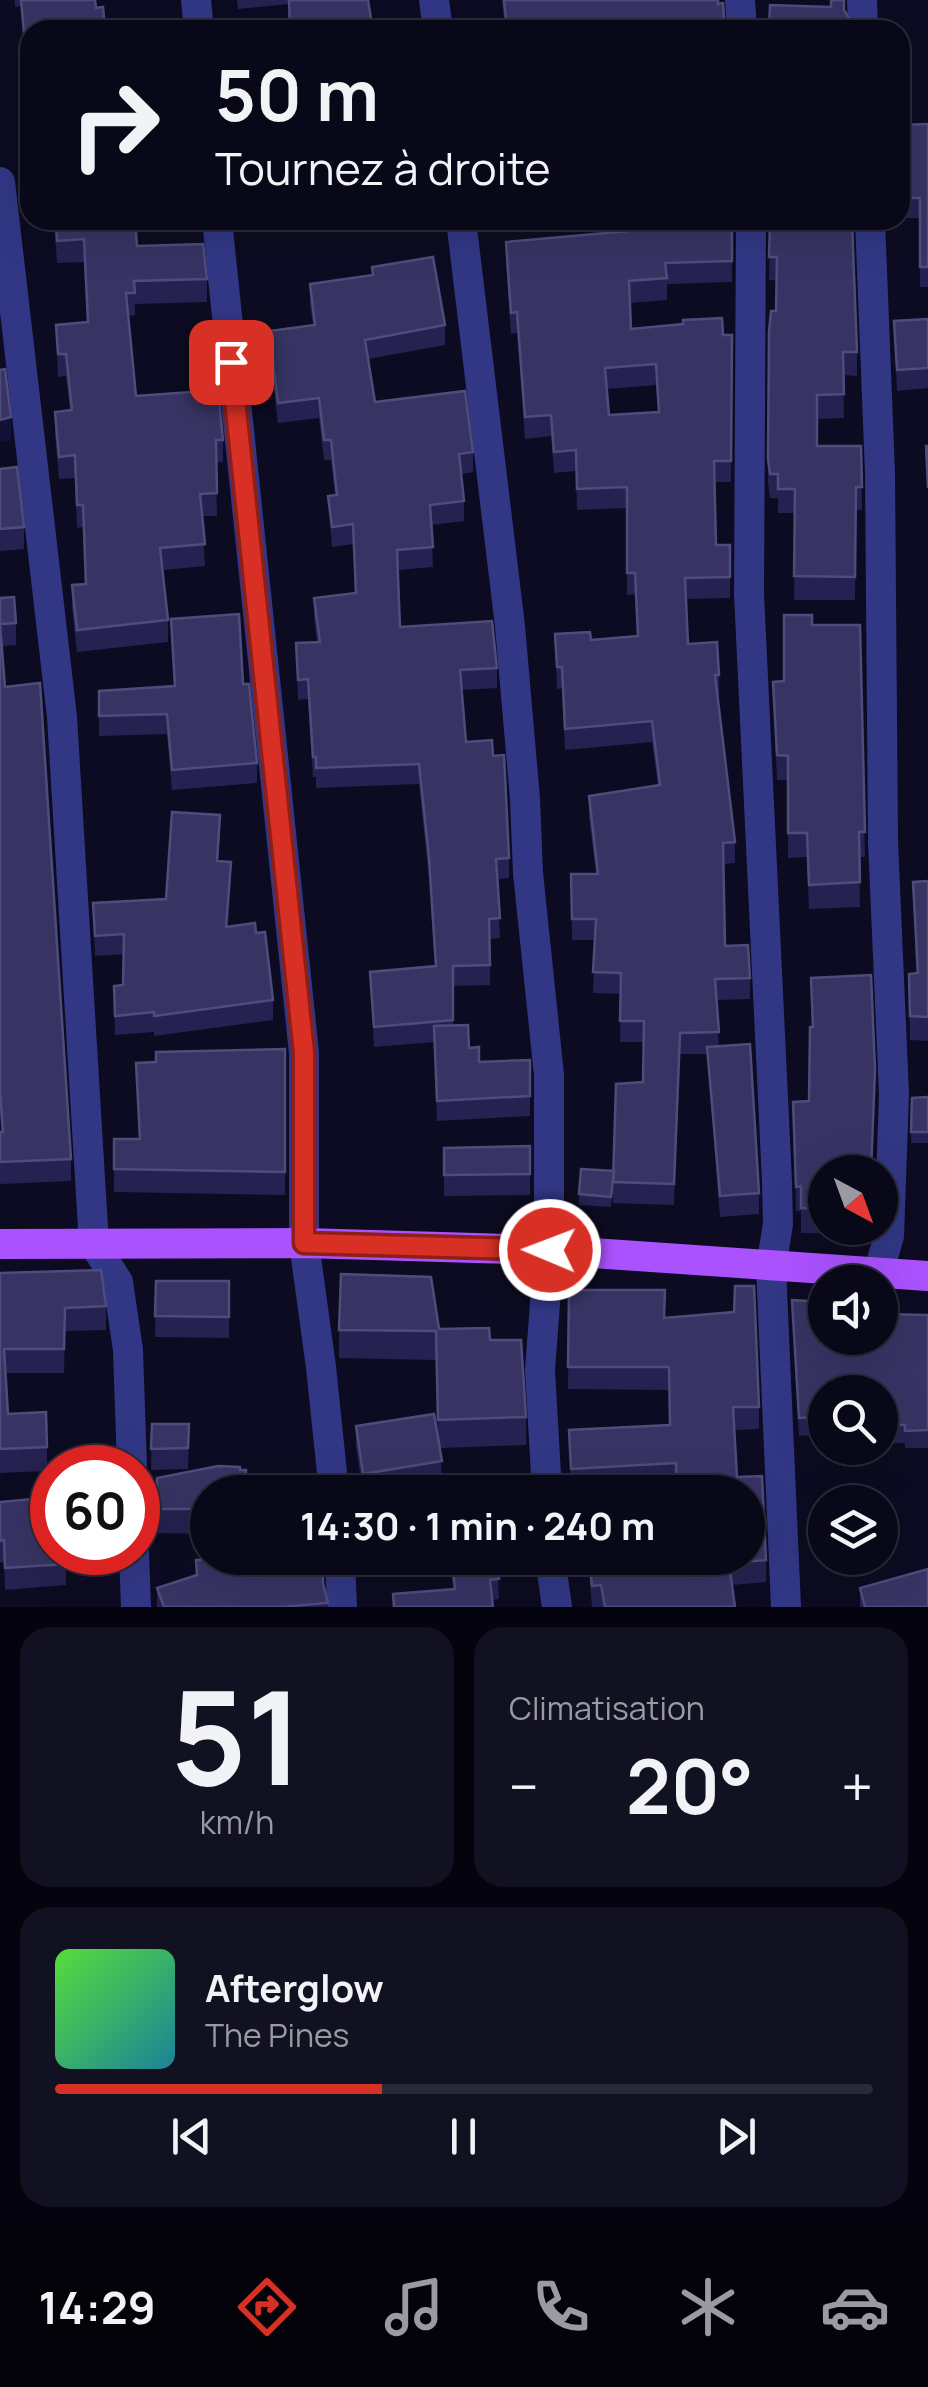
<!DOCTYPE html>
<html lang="fr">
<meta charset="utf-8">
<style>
:root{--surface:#090819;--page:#121122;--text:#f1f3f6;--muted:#999aa2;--line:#292938;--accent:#d93025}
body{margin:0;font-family:Manrope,sans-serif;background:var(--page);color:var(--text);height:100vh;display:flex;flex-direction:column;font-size:38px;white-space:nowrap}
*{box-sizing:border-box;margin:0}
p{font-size:32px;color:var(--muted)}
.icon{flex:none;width:55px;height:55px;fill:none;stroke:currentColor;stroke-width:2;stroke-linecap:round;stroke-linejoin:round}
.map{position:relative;height:1607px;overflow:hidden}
.drawer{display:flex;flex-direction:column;gap:20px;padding:20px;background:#05040e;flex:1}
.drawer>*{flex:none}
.hud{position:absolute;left:20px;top:20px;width:890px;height:210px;border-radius:30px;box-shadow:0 10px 40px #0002,0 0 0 2px var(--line);background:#090819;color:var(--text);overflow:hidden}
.needle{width:65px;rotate:139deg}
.tools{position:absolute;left:808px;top:1155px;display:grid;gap:20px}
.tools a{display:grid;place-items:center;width:90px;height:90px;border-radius:50%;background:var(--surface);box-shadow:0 10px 40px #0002,0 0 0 2px var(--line);font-size:50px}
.speed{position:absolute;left:30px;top:1445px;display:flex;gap:20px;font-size:50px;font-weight:700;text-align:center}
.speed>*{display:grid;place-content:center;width:130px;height:130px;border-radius:50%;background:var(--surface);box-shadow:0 10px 40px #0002,0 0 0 2px var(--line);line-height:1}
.speed .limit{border:15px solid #d22;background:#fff;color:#111}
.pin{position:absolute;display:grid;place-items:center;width:85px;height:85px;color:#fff;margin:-42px;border-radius:20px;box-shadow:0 5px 15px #0006}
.me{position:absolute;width:110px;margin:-55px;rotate:271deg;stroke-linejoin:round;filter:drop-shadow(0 0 8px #0008)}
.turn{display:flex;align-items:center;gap:35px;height:210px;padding:0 30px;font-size:45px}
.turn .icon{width:130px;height:130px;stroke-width:2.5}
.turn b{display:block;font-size:70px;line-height:85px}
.big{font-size:75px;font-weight:700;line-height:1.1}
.drawer .widget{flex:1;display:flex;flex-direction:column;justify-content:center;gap:15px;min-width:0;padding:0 35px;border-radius:30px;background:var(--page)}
.drawer .dial{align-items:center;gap:0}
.dial b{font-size:130px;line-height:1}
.song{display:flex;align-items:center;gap:30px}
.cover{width:120px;height:120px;border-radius:15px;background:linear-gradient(135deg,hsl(110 70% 55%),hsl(190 70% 35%))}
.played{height:10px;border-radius:5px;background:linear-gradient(90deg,var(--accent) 40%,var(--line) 40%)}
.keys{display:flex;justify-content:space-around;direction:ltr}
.heat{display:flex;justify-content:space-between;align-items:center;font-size:55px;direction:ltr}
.drawer .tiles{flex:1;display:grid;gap:20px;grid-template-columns:1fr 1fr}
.widget:last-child{grid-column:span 2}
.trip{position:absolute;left:190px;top:1475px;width:575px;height:100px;border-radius:50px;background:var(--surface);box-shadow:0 10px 40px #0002,0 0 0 2px var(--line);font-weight:700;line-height:100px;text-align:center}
.tab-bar{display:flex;height:160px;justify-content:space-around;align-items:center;background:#04030a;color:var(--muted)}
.tab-bar .icon{width:70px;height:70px}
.tab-bar .current{color:var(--accent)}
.tab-bar b{font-size:45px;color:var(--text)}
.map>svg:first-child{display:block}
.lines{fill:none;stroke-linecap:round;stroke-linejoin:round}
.street{stroke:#313785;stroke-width:30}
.primary{stroke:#ab52ff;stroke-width:30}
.wall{fill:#252251;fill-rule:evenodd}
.shaded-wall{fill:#141136}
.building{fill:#373464;stroke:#4e4c7c;stroke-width:2.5;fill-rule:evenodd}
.route-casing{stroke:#8d1f18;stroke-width:25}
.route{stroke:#d93025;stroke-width:18}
</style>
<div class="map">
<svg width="928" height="1607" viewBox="0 0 928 1607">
<rect width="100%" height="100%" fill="#0c0b21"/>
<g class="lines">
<g class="street">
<path d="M196,0L199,30"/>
<path d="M434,0L438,30"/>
<path d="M740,0L742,30"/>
<path d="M862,0L863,30"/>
<path d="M0,182L62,717L94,1244L118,1282L128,1350L132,1468"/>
<path d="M217,220L304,1053V1243L321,1367L334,1492"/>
<path d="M461,220L510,626L525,799L528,873L549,1075V1250L540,1370L547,1492"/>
<path d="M751,220L749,594L777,1182L778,1224L771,1267L786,1607"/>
<path d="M870,220L880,473L883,841L894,1094L889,1236L878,1274"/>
<path d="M134,1552L136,1607"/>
<path d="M340,1558L342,1607"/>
<path d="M550,1558L557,1607"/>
</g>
<path class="primary" d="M0,1244L304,1243L549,1250L928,1276"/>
</g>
<g class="wall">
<path d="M15,0H95L96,8L30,30V48L24,49L21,6L15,7Z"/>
<path d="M237,0H368L372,30H289L288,4L238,9Z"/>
<path d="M502,0H718L725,30H505Z"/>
<path d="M928,124V287H920V218H900V125Z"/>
<path d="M54,220H135L137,246L207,279V302L135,304V315L129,316L136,396L223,440V462H216L217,516H202L205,566L163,570L168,620V642L77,652L72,608V585L85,584L83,527L77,528L75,478L59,479L55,434V412L70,411L66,376L58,377L56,325L87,323L84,262L57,263Z"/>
<path d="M770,220L857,352V376L843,375L844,418L817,419V446H861L862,510H856L855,600H794L795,513H778V498H770L768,482L769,332L776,311L777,280H769Z"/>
<path d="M671,221L732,222V282L667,284V300L630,303L631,329L732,335L731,482H714L716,545H730V598L686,599L688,644L719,675V696H718L735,842V863L724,864L725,946L750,978V999L716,1000L719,1046L759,1193V1214L720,1217L707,1054H680L674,1205L613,1203V1187L611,1207L579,1205V1194L614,1171L643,1082L644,1042H620L621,994L593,993L595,940H572L571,874H596L589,817V796L658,785L652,742L565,750L562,688L557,689L555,634L591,640L637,636L635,594L627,595V508L577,510L576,471L554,473L551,436L525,439L517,333L511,334L506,263V242L627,231ZM656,385L658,412L609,415L607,389Z"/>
<path d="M372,267L445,325V345L368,359L375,402L473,452V472L461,474L464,501V521L431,525L433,567L398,570L400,627L497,668V688L462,690L466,742L493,756L509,858V878L497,879L500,938L490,939V985L453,986V1025L479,1062L530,1060V1116L437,1121L434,1042L374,1047L370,972L435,966L429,878L419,784L316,788V777H313L308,699L298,700L296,643L317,642L314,618V598L355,593L353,544L332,547L328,496L335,495L331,460H324L319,418L278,423L269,351V331L313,325L310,304V284L372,276Z"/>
<path d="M928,319V388L897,391L894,321Z"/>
<path d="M0,469L24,527V549L0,551Z"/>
<path d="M0,598L16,623V645L2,646L5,687L71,1159V1181L0,1184V1132H1L0,1112Z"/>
<path d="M171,619L243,684L257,763V783L172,790L167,734L99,736V691L174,686Z"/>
<path d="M812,625H860L865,857H859L860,907L809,909L807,857L788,858V780H777L773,682L784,681Z"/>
<path d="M220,835L218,861L231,882L228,927L256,933L273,1000V1020L154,1036V1032L115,1035L114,986L123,985L124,954L95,956L93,903L166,899Z"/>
<path d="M928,881V1041L910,1040L909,974L916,973L913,882Z"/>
<path d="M811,978L875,1094L825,1172V1228H870V1234L801,1233V1211H796L793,1102L809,1101L812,1027Z"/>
<path d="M285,1049V1195L114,1192V1139H139L136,1063Z"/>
<path d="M928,1097V1143H911L912,1098Z"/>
<path d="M530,1146V1195L444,1196V1148Z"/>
<path d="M0,1273L106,1306V1330L65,1331L64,1373H5L8,1414L47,1447V1471L0,1473Z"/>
<path d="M156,1281H229V1338L155,1337Z"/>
<path d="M569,1290L665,1318L759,1407V1429L735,1430L737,1477L766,1560V1582L732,1585L735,1607H592L588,1558H748L676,1485L571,1491L569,1430L670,1425L669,1390L568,1389Z"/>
<path d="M792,1300L825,1338L883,1329L928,1315V1448H905V1443H890V1431L880,1432V1392H825V1434L799,1436Z"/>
<path d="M439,1329L490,1340L526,1417V1445L440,1448L442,1482L376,1492H363L356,1447V1426L438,1437L436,1360L339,1358V1330Z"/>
<path d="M152,1424H189L188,1469L151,1470Z"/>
<path d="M240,1470L246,1488L208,1492V1534L156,1533L157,1478Z"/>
<path d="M0,1502L33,1504L66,1564V1585L5,1590L4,1562L0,1563Z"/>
<path d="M450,1558H497L499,1599L492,1600L453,1589Z"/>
<path d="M323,1583L328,1607H157V1588Z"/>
<path d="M860,1588L928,1607H860Z"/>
</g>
<g class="shaded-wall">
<path d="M11,417V440L0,442V420Z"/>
<path d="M231,862V882L226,947V927Z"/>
<path d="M373,1558H397L373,1564Z"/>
</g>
<g class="building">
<path d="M21,0H95L96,8L103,7L105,30H30V33H24Z"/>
<path d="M289,0H368L372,25L336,30H290Z"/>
<path d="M504,0H718V4L723,3L725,30H507Z"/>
<path d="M831,0H844V10L854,26L853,30H769L770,5L831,7Z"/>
<path d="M928,124V267H920V198H900V125Z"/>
<path d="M56,220H135L137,246L203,244L207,279L134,281L135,293H126L136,396L218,390L223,440H216L217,493L200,494L205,544L160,548L168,620L77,630L72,585L86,584L83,505H77L75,455L59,457L55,412L72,410L66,354H58L56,325L88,322L84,239L57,241Z"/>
<path d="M627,220L732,222V261L665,263L667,278L629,281L631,329L683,324V320L722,318L723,335H732L731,461H714L716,545H730V577L685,578L688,644L717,642L719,675H715L735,842L723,843L725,946L748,945L750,978L715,979L719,1032L680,1033L674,1184L613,1182L616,1084L643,1082L644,1021H620L621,973L593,972L596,919H572L571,874H598L589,796L660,785L652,721L565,729L562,667H557L555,634L590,632L591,640L638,636L635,573H627V487L577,489L576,450L554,452L551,415L525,417L517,312L511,313L506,242L628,231ZM656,364L659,412L609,415L605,368Z"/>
<path d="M770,220L852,221L857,352H843L844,394L817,395V446H861L862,487H856L855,577L794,576L795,489H778V474H770L768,459L769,332L771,311H776L777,257H769Z"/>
<path d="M433,257L445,325L365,340L375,402L465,391L473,452L459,454L464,501L430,505L433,547L397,550L400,627L492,621L497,668L460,670L466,742L492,740L493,756L504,755L509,858L496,859L500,918L489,919L490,965L453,966V1020L374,1027L370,972L436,966L429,858L419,764L316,768V757H313L308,679L298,680L296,643L320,642L314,598L356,593L353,524L332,527L328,496L337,495L331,440H324L319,398L278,403L269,331L315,325L310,284L373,275L372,267Z"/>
<path d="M928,319V368L897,370L894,321Z"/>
<path d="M5,369L11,417L0,420V370Z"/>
<path d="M926,446H928V488Z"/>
<path d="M17,467L24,527L0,529V469Z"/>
<path d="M14,597L16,623L0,624L5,687L40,683L71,1159L0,1162V1132H3L0,1090V598Z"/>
<path d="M239,614L243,684H249L257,763L172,770L167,714L99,716V691L175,686L171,619Z"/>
<path d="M784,615H812V625H860L865,832H859L860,882L809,885L807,833H788V756L777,755L773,682L784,681Z"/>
<path d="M172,812L220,815L217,861L231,862L226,927L255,923L256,933L265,932L273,1000L154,1016V1012L115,1016L114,986L123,985L124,934L95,936L93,903L166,899Z"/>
<path d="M928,881V1017L910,1016L909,974L918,973L913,882Z"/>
<path d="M871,975L875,1070L871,1172H825V1209L801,1208V1186L796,1187L793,1102L809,1101L810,1027H813L811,978Z"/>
<path d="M468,1025L469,1048L479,1047V1062L530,1060V1096L437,1101L434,1026Z"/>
<path d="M750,1044L759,1193L720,1196L707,1047Z"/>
<path d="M285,1049V1172L114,1169V1139H140L136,1063L156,1062V1052Z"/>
<path d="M928,1097V1132H911L912,1098Z"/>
<path d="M530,1146V1174L444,1175V1148Z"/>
<path d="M581,1169L614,1171L611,1197L579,1194Z"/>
<path d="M101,1270L106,1306L65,1308L64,1349H4L8,1414L46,1412L47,1447L0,1449V1273Z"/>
<path d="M341,1274L431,1277L439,1329L489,1328L490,1340H521L526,1417L438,1420L436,1331L339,1330Z"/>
<path d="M156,1281H229V1317L155,1316Z"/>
<path d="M735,1286H754L759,1407H733L737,1477L762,1476L766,1560L729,1563L735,1607H605L601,1585L592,1586L589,1558H748V1492H677L676,1463L571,1469L569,1430L670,1425L669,1367H568L569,1290H665L664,1318L734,1312Z"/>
<path d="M792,1300L825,1302V1338H880V1329H883V1314L928,1315V1430L905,1431V1425H890V1414H880V1392H825V1417L799,1418Z"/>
<path d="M434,1414L442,1461L363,1474L356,1426Z"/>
<path d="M152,1424H189L188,1448L151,1449Z"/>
<path d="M218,1466L240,1467V1470H246V1488L291,1489V1492H208V1509H156L157,1478Z"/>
<path d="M32,1499L33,1504L52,1500V1552H65L66,1564L5,1568L4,1540L0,1541V1502Z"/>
<path d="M240,1558H323V1583L328,1603L281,1607H164L157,1588L197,1575L196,1560Z"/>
<path d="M452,1558H497L499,1579L490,1580L493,1607H394L393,1594L455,1589Z"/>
<path d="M928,1569V1607H865L860,1588Z"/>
</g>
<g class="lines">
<defs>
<path id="route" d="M231,362L304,1053V1243L550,1250"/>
</defs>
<use href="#route" class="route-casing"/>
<use href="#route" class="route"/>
</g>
</svg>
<div class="tools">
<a><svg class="needle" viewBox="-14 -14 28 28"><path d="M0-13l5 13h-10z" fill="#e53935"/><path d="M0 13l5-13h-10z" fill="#999aa2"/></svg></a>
<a><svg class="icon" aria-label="sound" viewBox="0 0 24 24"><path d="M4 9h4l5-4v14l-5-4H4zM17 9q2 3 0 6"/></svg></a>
<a><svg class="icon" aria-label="search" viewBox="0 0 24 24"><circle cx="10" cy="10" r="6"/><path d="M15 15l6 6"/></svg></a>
<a><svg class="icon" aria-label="layers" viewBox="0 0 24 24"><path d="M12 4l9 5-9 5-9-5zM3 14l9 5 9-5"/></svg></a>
</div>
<div class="speed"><div class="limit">60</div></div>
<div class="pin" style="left:231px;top:362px;background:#d93025"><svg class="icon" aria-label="arrive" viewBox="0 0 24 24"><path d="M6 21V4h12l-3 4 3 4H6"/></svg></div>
<svg class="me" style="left:550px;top:1250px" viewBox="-20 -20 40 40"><circle r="17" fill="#d93025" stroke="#fff" stroke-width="3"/><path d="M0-11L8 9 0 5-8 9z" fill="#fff"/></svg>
<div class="trip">14:30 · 1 min · 240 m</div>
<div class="hud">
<div class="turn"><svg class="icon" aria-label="right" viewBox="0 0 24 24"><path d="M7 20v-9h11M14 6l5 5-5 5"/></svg><div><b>50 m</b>Tournez à droite</div></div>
</div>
</div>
<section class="drawer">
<div class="tiles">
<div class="widget dial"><b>51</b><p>km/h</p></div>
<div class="widget"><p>Climatisation</p>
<div class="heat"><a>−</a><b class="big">20°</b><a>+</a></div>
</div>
<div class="widget">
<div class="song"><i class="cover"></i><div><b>Afterglow</b><p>The Pines</p></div></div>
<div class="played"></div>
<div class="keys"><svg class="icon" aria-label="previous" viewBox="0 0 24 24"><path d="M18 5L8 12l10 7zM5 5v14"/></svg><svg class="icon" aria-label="pause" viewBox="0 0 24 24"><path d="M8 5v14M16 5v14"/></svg><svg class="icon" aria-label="next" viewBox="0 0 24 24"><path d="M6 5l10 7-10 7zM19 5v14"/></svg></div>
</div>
</div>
</section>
<nav class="tab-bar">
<b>14:29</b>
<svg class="icon current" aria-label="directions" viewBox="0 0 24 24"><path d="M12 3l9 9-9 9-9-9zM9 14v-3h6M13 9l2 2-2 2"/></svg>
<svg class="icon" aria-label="music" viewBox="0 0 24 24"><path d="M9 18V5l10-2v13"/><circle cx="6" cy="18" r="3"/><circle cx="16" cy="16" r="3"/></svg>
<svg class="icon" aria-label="phone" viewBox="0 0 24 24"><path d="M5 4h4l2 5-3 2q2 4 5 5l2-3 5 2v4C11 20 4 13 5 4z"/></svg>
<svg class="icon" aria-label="climate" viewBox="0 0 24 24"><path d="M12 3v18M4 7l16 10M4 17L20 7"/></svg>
<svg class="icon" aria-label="car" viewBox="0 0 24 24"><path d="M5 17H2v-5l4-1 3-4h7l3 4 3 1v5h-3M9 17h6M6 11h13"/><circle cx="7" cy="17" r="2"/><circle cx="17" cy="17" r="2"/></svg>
</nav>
